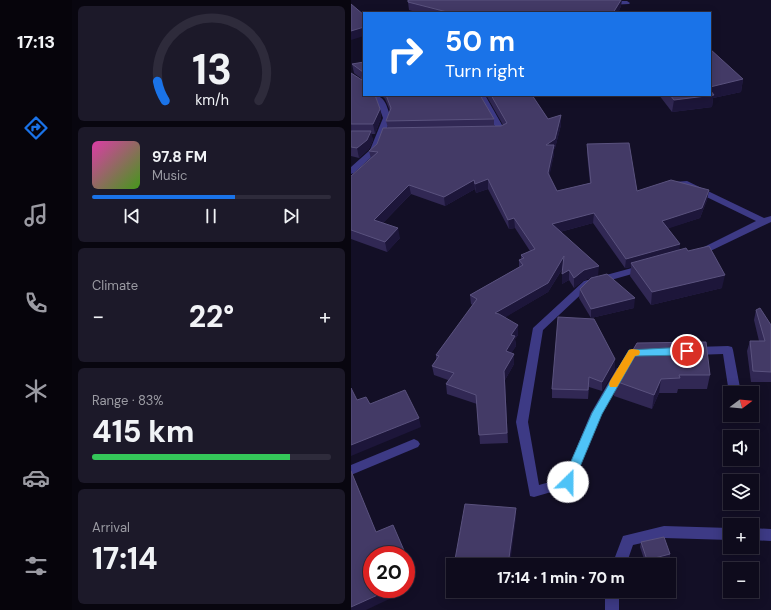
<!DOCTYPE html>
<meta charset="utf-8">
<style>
:root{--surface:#0e0b1c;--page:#1c1929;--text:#f1f3f6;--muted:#9b9ba3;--line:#2e2b3b;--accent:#1a73e8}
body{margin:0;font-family:"DM Sans",sans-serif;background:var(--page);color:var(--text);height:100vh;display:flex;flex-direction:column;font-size:15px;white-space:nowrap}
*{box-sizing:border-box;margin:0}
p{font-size:13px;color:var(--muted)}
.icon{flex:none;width:22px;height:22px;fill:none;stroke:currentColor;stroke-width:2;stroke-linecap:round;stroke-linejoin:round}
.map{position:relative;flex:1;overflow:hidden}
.drawer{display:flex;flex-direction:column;gap:6px;padding:6px;background:#08060f;width:279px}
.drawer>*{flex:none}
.hud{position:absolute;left:12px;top:12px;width:348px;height:84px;border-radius:0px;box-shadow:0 2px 10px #0003,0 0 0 1px var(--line);background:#1a73e8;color:#fff;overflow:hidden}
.needle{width:26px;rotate:74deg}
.buttons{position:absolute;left:372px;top:386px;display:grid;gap:8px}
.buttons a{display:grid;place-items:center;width:36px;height:36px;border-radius:0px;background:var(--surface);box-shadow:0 2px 10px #0003,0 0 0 1px var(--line);font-size:20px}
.speed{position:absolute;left:12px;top:546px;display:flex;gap:8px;font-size:20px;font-weight:700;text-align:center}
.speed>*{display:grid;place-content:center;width:52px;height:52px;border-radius:50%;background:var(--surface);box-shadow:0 2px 10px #0003,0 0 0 1px var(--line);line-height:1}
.speed .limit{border:6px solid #d22;background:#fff;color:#111}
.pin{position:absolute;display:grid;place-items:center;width:34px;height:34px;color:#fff;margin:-17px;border:2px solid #fff;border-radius:50%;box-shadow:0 1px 4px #0007}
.me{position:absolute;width:44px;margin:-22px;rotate:23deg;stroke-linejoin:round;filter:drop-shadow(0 0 3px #0008)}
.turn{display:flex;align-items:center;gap:14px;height:84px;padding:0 16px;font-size:18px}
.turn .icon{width:52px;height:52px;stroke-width:2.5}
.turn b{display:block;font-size:28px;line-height:34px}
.big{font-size:30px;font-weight:800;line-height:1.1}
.drawer .widget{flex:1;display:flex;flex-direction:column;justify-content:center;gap:6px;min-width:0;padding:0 14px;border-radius:6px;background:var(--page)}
.drawer .dial{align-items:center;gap:0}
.dial svg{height:104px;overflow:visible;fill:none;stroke:var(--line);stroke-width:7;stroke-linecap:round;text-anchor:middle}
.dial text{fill:var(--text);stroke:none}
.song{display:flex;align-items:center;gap:12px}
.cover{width:48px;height:48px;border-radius:6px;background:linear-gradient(135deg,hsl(320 70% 55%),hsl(100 70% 35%))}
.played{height:4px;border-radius:2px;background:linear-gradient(90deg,var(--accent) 60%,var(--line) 60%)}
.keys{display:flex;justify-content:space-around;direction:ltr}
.heat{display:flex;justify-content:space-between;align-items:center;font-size:22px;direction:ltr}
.charge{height:6px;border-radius:3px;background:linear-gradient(90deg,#34c759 83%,var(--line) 0)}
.trip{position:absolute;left:95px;top:558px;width:230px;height:40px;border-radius:0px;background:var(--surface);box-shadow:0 2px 10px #0003,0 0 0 1px var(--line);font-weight:800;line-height:40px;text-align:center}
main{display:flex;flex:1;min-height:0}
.tabs{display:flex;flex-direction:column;width:72px;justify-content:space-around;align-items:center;background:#06040b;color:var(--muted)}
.tabs .icon{width:28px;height:28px}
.tabs .active{color:var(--accent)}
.tabs b{font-size:18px;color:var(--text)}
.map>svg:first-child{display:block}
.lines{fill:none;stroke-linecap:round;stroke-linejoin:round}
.minor{fill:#3d3a85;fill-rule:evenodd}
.wall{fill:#312854}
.shaded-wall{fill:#1d163a}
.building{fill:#433a66;stroke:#5a527e}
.route{fill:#4fc3f7;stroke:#337fa1}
.slow{fill:#f59e0b}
</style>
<main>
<nav class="tabs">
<b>17:13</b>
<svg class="icon active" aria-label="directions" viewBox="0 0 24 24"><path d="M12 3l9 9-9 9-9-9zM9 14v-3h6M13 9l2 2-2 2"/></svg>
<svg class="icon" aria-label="music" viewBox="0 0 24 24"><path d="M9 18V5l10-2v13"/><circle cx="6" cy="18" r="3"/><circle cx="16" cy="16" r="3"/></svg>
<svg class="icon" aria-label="phone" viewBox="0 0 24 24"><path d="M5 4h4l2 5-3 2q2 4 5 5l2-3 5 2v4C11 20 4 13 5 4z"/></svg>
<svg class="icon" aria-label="climate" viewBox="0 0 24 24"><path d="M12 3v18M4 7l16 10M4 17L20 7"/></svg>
<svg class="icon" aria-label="car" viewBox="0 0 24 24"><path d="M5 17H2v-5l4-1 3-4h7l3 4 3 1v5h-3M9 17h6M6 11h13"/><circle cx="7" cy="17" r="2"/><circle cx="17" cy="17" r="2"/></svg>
<svg class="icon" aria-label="filters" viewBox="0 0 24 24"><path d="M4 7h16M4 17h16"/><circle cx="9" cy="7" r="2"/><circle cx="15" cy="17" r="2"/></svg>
</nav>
<section class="drawer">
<div class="widget dial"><svg viewBox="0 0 100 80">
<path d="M14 69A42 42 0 1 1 86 69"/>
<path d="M14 69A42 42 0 0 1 8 54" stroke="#1a73e8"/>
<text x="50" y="56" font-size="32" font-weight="700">13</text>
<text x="50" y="72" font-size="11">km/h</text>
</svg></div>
<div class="widget">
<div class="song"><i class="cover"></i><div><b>97.8 FM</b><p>Music</p></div></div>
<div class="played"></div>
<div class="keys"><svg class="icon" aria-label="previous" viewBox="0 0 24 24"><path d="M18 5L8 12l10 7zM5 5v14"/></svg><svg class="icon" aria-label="pause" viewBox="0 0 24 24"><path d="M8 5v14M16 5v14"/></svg><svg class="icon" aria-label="next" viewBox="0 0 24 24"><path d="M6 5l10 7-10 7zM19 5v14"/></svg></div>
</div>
<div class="widget"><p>Climate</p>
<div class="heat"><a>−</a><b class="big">22°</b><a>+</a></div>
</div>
<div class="widget"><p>Range · 83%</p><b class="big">415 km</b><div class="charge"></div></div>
<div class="widget"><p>Arrival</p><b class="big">17:14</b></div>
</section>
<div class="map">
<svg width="420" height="610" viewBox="0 0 420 610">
<rect width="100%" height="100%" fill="#130f26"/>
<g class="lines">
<g class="minor">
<path d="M276,1L279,3L278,4L258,5L255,3L258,1Z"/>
<path d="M19,95C35,95 35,105 40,118L27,151L3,173L0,174V167L19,150L32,118L26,101Z"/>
<path d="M126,95H134L155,132L154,134H141V130H146Z"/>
<path d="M336,181L413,218L420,216V222L351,255H345L343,253L345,251L405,221L335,187L322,188L318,185L322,182Z"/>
<path d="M292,265L295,266L297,268L295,270L239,286L192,330L177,422L188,485L213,478L240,413L266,368H274L275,371L251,414L221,486L183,497L179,496L165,422L182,328L233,281Z"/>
<path d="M377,346L381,347L382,350L390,393H378L372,354L344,355L340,354L339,351L340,348L344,347Z"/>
<path d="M63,439L67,441L69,444L67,447L0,475V465Z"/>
<path d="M313,526L379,528V540L313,538L282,545L275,565H261L272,536Z"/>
<path d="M401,528L420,529V541L401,540Z"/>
<rect x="254" y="591" width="14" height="19"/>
</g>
</g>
<g class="wall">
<path d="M57,2L270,6L267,13H68L58,10Z"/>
<path d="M13,62V95L29,109L30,118L24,134H20L22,140L18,149L8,158L0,156V73L11,80V79L3,73L1,64Z"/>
<path d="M392,79L390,92L362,98L361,107L321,112L308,95H359Z"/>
<path d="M30,95H129L143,119V126H150L152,125L135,95H181L197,119L210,125L204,148L203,149V154L198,176L206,191L239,183L236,153V144L286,191L358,190L356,200L349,218L317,228L328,250L371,288L300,305L279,276L280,267L274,268L242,223L209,232L247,276L233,280L223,288L218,280L211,284L212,268L197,292L154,317L167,335L164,339L165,346L160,353L163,354V364L154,380L157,443L129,444L126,404L96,394L95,384L97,380L83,375L81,366L85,360V355L122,305L120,304L119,295L168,267V260H170V255L179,251L164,228L158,229L137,189L125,193L124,189L94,206L60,194L32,223L49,238L36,252L0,239V176L20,159L18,151L26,144L37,128L35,121L39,111L34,99Z"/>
<path d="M229,289L283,308L240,318L228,298Z"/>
<path d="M405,310L420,325V382H400L396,351L399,341H408L403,320Z"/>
<path d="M286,343L359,375L356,389H327L326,393H308L301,409L263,396L264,381Z"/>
<path d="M264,369L251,391L238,387L237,399L201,398V389Z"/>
<path d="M290,542L319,554L318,559L295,565L289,547Z"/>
</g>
<g class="shaded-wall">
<path d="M270,0H271L270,6L267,13H262Z"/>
<path d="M13,27V36L0,40V31Z"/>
<path d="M392,79L390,92L362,98L361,107L321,112L323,100L359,95V87Z"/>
<path d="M29,109L30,118L24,134L22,124Z"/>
<path d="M210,115V125L204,148L203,149V154L197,183L195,145Z"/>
<path d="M20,131L22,140L18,149L8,158L6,148Z"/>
<path d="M137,179V189L125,193L124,184Z"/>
<path d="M123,180L124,189L94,206L93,197Z"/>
<path d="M58,185L60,194L25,230L23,220Z"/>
<path d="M358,190L356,200L349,218L310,231L311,221Z"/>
<path d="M243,213L242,223L201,234V224Z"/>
<path d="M163,218L164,228L158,229L157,220Z"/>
<path d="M47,228L49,238L36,252L34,242Z"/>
<path d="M329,244L328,254L280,263V267L274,268L275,259Z"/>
<path d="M213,256V266L197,292L145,323L144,313Z"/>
<path d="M248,266L247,276L233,280L223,288V278L233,270Z"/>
<path d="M218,270V280L211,284V274Z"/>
<path d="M374,275L371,288L300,305L301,292Z"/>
<path d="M284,298L283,308L240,318V309Z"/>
<path d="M167,325V335L164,339L165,346L156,361L155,351L160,335Z"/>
<path d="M163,354V364L154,380L157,443L153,371Z"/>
<path d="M264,359V369L251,391V382Z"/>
<path d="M310,379L308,393L301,409L303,395Z"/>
<path d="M68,418L70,427L0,456V445Z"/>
<path d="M165,508V518L159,565H157Z"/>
<path d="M319,554L318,559L295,565L296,560Z"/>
<path d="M55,556L57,564L55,565Z"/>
<path d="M40,589H48L49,594L15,610H0V607Z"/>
</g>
<g class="building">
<path d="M57,0H270L262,13H100L57,2Z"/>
<path d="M0,4L13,15V27L0,31Z"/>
<path d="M359,49L392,79L359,87Z"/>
<path d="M13,62V95H24L29,109L22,124H0V73L11,80L12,72L1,64Z"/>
<path d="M359,90L363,95L323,100L319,95H359Z"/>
<path d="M35,95H129L143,119L35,121L40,108Z"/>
<path d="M140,95H181L197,119L210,115L204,139L195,145H203L197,173L206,191L240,183L236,144L278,143L286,191L320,180L358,190L351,208L311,221L329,244L275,259L243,213L201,224L248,266L233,270L223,278L218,270L211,274L213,256L197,283L144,313L148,314L167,325L160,335L164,336L155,351L163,354L153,371L156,433L128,435L125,395L95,384L103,373L81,366L88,356L85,355L126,299L119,295L172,265L168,260L173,258L170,255L184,249L163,218L157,220L137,179L124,184L123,180L93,197L58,185L23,220L47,228L34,242L0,230V176L27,152L18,151L26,144L32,128L150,126L156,123Z"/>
<path d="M0,131H20L16,140L6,148L0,147Z"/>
<path d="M358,246L374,275L301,292L280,263L335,248L337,251Z"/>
<path d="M256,274L284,298L240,309L229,289L240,278Z"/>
<path d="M409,308L420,325V372L402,371L399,341H414L405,310Z"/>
<path d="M207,317L243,319L264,359L251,382L238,377L237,390L201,389Z"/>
<path d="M355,342L359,375H328L329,378L310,379L303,395L264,381L286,343Z"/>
<path d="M0,388L6,400L15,397L19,404L54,390L68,418L0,445Z"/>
<path d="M0,471L25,532L42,525L55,555H21V589H40L0,607Z"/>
<path d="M114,504L165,508L157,565H103Z"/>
<path d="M313,537L319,554L296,560L290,542Z"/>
</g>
<path class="route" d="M336,347L341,351L336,355L284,356L251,414L221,486L217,487L213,486L211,482L241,413L278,350Z"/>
<path class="slow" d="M281,349L288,350L289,352L288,355L284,356L266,387H259L258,384L259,381L278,350Z"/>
</svg>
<div class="buttons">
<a><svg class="needle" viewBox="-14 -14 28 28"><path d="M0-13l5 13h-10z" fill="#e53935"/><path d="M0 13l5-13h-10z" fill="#9b9ba3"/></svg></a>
<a><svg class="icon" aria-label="sound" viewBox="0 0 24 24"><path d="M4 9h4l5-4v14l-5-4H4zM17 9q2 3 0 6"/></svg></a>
<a><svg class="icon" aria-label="layers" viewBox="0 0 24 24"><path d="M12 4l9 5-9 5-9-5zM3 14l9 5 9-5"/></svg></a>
<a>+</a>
<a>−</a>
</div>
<div class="speed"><div class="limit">20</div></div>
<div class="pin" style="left:336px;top:351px;background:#d93025"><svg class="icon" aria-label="arrive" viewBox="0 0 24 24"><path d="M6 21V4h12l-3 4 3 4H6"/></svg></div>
<svg class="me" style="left:217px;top:482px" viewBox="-20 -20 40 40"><circle r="19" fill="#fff"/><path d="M0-13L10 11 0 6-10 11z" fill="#4fc3f7"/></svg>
<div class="trip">17:14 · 1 min · 70 m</div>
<div class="hud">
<div class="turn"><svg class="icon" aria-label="right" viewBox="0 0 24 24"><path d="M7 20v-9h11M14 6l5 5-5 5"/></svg><div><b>50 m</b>Turn right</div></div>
</div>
</div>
</main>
